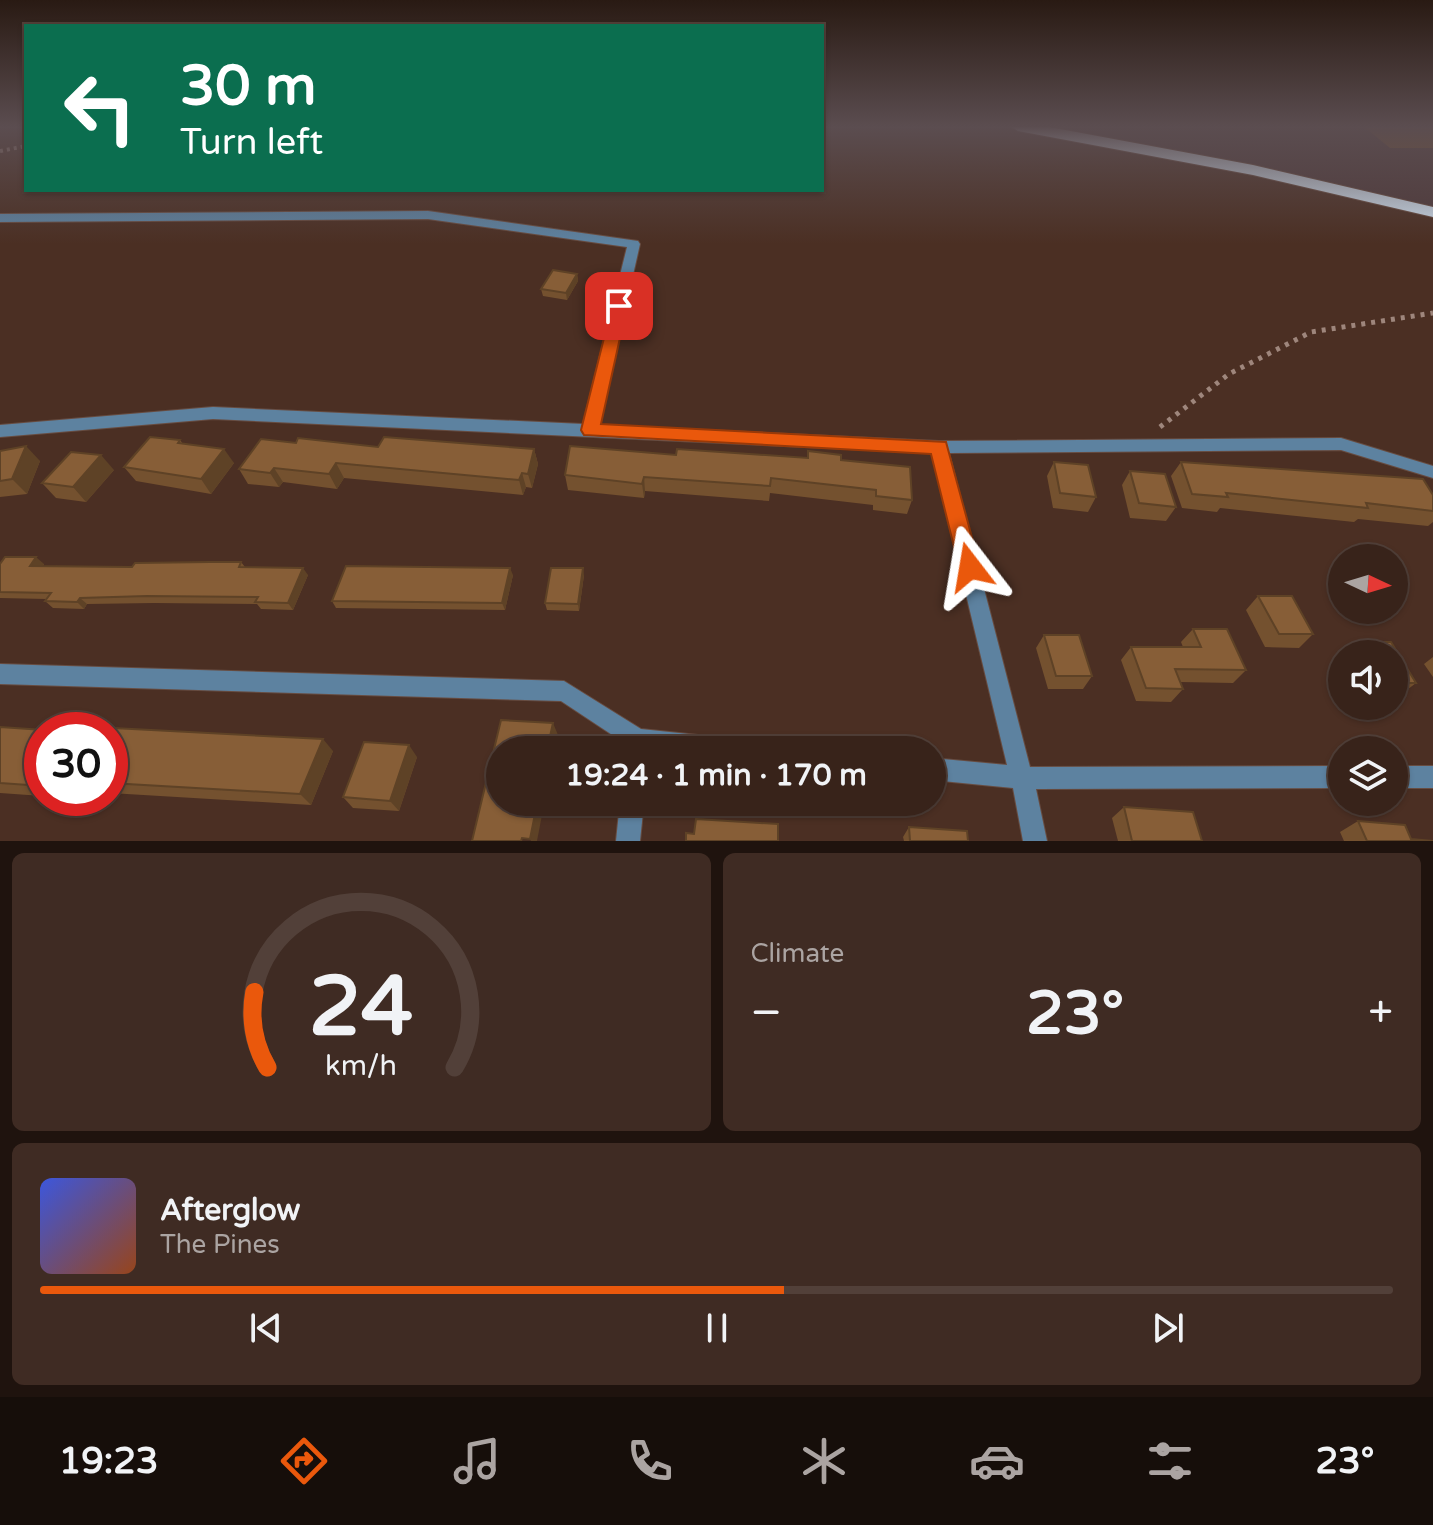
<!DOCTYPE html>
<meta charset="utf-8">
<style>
:root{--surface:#38231a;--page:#3f2b23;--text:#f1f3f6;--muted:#aba4a2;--line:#524039;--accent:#ea580c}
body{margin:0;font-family:"Varela Round",sans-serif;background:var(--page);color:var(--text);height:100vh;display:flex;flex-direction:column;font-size:30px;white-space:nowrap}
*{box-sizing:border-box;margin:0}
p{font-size:26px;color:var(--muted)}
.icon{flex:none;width:44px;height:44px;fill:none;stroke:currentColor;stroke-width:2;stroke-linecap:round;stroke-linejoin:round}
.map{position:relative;height:841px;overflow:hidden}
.drawer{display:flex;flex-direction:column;gap:12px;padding:12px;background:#1f130e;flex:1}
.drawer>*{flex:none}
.top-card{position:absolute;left:24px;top:24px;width:800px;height:168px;border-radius:0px;box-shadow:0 2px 6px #0004,0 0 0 2px var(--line);background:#0b6e4f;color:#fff;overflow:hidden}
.needle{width:52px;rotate:94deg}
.fabs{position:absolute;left:1328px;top:544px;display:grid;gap:16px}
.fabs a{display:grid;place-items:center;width:80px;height:80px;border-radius:50%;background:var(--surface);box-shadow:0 2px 6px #0004,0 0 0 2px var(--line);font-size:40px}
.speed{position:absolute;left:24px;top:712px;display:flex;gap:16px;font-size:40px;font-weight:700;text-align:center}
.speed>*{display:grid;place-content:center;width:104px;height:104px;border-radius:50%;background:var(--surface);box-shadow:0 2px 6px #0004,0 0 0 2px var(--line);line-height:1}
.speed .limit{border:12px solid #d22;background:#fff;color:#111}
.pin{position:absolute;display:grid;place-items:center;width:68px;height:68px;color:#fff;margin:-34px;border-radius:16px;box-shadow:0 4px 12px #0006}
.me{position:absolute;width:88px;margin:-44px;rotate:346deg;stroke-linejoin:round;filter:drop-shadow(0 0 6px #0008)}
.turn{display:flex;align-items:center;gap:28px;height:168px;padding:0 24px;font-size:36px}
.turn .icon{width:104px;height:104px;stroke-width:2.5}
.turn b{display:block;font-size:56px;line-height:68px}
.big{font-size:60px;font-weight:700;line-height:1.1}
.drawer .widget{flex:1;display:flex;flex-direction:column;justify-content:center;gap:12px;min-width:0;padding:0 28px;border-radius:12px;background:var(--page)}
.drawer .dial{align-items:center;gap:0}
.dial svg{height:208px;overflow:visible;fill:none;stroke:var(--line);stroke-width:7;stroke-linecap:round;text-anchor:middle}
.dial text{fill:var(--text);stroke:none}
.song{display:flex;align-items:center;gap:24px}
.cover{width:96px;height:96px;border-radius:12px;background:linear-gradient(135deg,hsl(230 70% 55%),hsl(20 70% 35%))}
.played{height:8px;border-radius:4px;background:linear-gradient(90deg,var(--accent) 55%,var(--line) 55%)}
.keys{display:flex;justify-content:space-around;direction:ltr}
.heat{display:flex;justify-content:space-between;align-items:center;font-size:44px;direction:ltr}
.drawer .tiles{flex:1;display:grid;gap:12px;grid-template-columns:1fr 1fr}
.widget:last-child{grid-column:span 2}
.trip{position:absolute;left:486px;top:736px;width:460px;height:80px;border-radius:40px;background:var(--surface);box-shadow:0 2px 6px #0004,0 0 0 2px var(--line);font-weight:700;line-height:80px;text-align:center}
.tab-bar{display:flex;height:128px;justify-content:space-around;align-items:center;background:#160e0a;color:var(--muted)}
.tab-bar .icon{width:56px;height:56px}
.tab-bar .active{color:var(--accent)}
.tab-bar b{font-size:36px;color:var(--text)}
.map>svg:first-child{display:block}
.commercial{fill:#4d3839}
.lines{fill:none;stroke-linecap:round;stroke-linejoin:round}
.street-casing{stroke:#674c41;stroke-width:2}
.highway-casing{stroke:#674c41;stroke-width:2}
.path-far1{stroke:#9e867c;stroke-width:4;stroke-dasharray:3 4;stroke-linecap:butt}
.path{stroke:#9e867c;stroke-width:5;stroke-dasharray:4 6;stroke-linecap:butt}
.street{fill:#5d82a0;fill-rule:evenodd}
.highway{fill:#d0e1f0;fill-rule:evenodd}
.wall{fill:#74512f}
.shaded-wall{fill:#5e4226}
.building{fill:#875e37;stroke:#5e4226;stroke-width:2}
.route{fill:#ea580c;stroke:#983908;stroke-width:2}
</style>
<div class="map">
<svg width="1433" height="841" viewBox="0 0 1433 841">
<rect width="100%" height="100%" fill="#4b2f23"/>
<path class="commercial" d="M1018,126H1433V212Z"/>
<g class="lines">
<defs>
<g id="street">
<path d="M428,211L638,241L640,244L599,425L939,441L1341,438L1433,466V478L1341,450L949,453L1030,767L1342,766V788L1036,789L1047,841H1023L1013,788L932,780V758L1007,765L932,453L213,419L0,437V425L213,407L583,424L627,247L428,219L0,222V214Z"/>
<path d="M0,664L564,681L641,729L736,739L744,742L747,750H635L561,701L0,684Z"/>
<rect x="1394" y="766" width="39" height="22"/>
<path d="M620,802H644L640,841H616Z"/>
</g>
<path id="highway" d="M1010,126H1044L1253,165L1433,207V217L1253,175L1018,131Z"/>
</defs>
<use href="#street" class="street-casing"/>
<use href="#highway" class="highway-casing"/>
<path class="path-far1" d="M0,151L26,146"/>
<path class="path" d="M1160,427L1229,374L1311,332L1433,313"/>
<use href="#street" class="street"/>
<use href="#highway" class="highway"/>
</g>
<g class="wall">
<path d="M1363,126H1433V148H1390Z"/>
<path d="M577,274L578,281L567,300L543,296L541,289Z"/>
<path d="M180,440L183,444L234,463L211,494L136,481L124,467Z"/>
<path d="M296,443L378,447L534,449L538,464L532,488L526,487L523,495L344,478L337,489L283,482L279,487L248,484L239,469Z"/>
<path d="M0,451L40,461L27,494L0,497Z"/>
<path d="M676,455L841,460L912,500L907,514L873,510V505L770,493L769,501L645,491L644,498L568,490L565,475Z"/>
<path d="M1054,462L1096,497L1088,512L1053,508L1047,476Z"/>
<path d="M1181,462L1433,495V522L1428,526L1358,519L1354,522L1220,508L1217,512L1182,508L1171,476Z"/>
<path d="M114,470L86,502L56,498L42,483Z"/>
<path d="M1130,471L1176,507L1166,521L1130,518L1122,485Z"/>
<path d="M241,562L245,567L308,575L293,610L261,609L257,604L154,603L87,604L84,609L53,608L45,601L46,599L0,598V564H44L43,566L132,567Z"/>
<path d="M513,575L505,610L336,608L332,601Z"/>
<path d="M584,575L579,611L547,610L545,603Z"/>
<path d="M1258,596L1313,634L1299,648L1265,647L1246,610Z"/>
<path d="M1193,629L1246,670L1233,683L1180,682L1183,689L1171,702L1136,701L1121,660L1131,647H1183L1181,642Z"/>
<path d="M1044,635L1092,676L1083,689H1048L1036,648Z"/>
<path d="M1356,642H1391L1416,683L1399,696H1394V654H1342V657L1341,655Z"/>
<path d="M1433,657V677L1424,664Z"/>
<path d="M0,727L42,730V796L0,793Z"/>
<path d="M110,732L333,751L311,805L110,793Z"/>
<path d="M417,757L399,811L353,808L343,797Z"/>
<path d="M1124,807L1202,841H1118L1112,818Z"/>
<path d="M1358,821L1411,839L1433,841H1344L1340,832Z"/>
<path d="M909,827L968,841H904L903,837Z"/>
</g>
<g class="shaded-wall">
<path d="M577,274L578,281L567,300L566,293Z"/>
<path d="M26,446L40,461L27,494L12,479Z"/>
<path d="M224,449L234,463L211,494L201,479Z"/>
<path d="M534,449L538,464L532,488L528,474Z"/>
<path d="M101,455L114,470L86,502L73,487Z"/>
<path d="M336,463L344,478L337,489L329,474Z"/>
<path d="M274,468L283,482L279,487L270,473Z"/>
<path d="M522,473L526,487L523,495L519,480Z"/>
<path d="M644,477L645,491L644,498L642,484Z"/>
<path d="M36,557L44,564L38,573L30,566Z"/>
<path d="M303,568L308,575L293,610L288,603Z"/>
<path d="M510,568L513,575L505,610L502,603Z"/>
<path d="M583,568L584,575L579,611L578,604Z"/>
<path d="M80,598L87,604L84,609L77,602Z"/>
<path d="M553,723L558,735L554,750H547Z"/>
<path d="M323,739L333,751L311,805L300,794Z"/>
<path d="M409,745L417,757L399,811L390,801Z"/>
<path d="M537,804L542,815L537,841H531L530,839Z"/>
</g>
<g class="building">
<path d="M553,270L577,274L566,293L541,289Z"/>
<path d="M150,437L180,440L178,443L224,449L201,479L124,467Z"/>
<path d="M384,437L534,449L528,474L522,473L519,480L336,463L329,474L274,468L270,473L239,469L261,439L296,443L298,438L378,447Z"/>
<path d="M26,446L12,479L0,481V451Z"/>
<path d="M570,446L676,455L677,449L808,458V451L841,455V460L910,467L912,500L876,496V490L771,478L770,486L644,477L642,484L565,475Z"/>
<path d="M71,452L101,455L73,487L42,483Z"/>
<path d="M1054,462L1088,465L1096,497L1060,493Z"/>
<path d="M1181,462L1423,479L1433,495V511L1366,503L1368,508L1226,493L1228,497L1192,494Z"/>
<path d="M1130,471L1165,474L1176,507L1139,503Z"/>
<path d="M5,557H36L30,566L132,567L135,563L210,562H241L239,567L303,568L288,603L255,602L258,597L147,596L80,598L77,602L45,601L51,593L0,592V564Z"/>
<path d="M346,566L510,568L502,603L332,601Z"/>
<path d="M551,568H583L578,604L545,603Z"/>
<path d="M1258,596H1292L1313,634H1279Z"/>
<path d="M1193,629H1227L1246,670L1175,669L1183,689L1146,688L1131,647H1201Z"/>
<path d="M1044,635H1079L1092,676H1056Z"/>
<path d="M1356,642H1391L1416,683H1394V654H1363Z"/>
<path d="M501,720L553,723L547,750H500V802H528V803L537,804L530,839L522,838L521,841H472Z"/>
<path d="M0,727L44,730H42V786L0,783Z"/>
<path d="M113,728L323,739L300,794L110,783V732Z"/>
<path d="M364,742L409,745L390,801L343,797Z"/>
<path d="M1124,807L1193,812L1202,841H1132Z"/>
<path d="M696,819L778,824V841H686V833L694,834Z"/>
<path d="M1358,821L1405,825L1411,839L1433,841H1367Z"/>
<path d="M909,827L967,831L968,841H910Z"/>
</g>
<linearGradient id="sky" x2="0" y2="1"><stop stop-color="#291a13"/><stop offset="0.52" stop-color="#5b4d50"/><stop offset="1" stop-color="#5b4d50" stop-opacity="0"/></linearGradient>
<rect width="1433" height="244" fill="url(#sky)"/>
<path class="route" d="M619,302L627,306L601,424L946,442L980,567L977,574H962L959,567L931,454L584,435L581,430L612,306Z"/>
</svg>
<div class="fabs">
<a><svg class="needle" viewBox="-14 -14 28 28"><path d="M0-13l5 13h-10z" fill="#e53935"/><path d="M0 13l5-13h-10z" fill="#aba4a2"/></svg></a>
<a><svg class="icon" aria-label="sound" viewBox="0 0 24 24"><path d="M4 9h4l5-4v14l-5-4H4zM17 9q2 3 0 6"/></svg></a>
<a><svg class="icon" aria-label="layers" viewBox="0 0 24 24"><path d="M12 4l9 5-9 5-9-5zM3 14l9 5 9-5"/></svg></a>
</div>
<div class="speed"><div class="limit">30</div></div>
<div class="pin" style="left:619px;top:306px;background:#d93025"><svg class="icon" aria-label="arrive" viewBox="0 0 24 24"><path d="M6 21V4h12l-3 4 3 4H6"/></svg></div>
<svg class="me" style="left:970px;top:567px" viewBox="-20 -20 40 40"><path d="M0-17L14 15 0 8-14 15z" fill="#ea580c" stroke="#fff" stroke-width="4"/></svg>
<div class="trip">19:24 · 1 min · 170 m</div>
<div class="top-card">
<div class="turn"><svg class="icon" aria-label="left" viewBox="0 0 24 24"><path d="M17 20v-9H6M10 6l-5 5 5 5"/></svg><div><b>30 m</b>Turn left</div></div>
</div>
</div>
<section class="drawer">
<div class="tiles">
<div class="widget dial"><svg viewBox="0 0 100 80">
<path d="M14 69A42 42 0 1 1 86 69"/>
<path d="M14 69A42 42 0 0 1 9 40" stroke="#ea580c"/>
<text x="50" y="56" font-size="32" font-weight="700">24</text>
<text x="50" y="72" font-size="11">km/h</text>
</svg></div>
<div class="widget"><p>Climate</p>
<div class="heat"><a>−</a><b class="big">23°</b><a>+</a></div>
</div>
<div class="widget">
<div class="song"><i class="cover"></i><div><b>Afterglow</b><p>The Pines</p></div></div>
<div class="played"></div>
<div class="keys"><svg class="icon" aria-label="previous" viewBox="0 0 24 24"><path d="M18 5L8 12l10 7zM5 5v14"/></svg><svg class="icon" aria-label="pause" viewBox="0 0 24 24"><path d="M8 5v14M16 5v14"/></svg><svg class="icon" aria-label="next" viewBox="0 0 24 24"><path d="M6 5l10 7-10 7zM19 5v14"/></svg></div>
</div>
</div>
</section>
<nav class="tab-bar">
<b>19:23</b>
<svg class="icon active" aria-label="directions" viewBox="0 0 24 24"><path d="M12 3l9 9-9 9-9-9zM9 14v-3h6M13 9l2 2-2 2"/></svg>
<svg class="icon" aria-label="music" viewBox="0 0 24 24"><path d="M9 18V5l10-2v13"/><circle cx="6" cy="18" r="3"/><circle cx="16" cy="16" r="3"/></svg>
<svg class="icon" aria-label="phone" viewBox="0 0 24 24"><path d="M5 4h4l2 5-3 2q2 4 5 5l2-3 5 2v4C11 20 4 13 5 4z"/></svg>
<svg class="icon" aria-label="climate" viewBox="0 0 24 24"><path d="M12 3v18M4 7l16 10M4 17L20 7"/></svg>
<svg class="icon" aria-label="car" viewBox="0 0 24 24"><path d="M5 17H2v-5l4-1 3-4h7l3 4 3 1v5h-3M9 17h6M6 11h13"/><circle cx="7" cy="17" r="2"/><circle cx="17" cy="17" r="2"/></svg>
<svg class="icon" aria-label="filters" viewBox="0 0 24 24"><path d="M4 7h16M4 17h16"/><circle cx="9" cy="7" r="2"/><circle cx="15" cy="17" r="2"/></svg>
<b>23°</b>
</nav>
